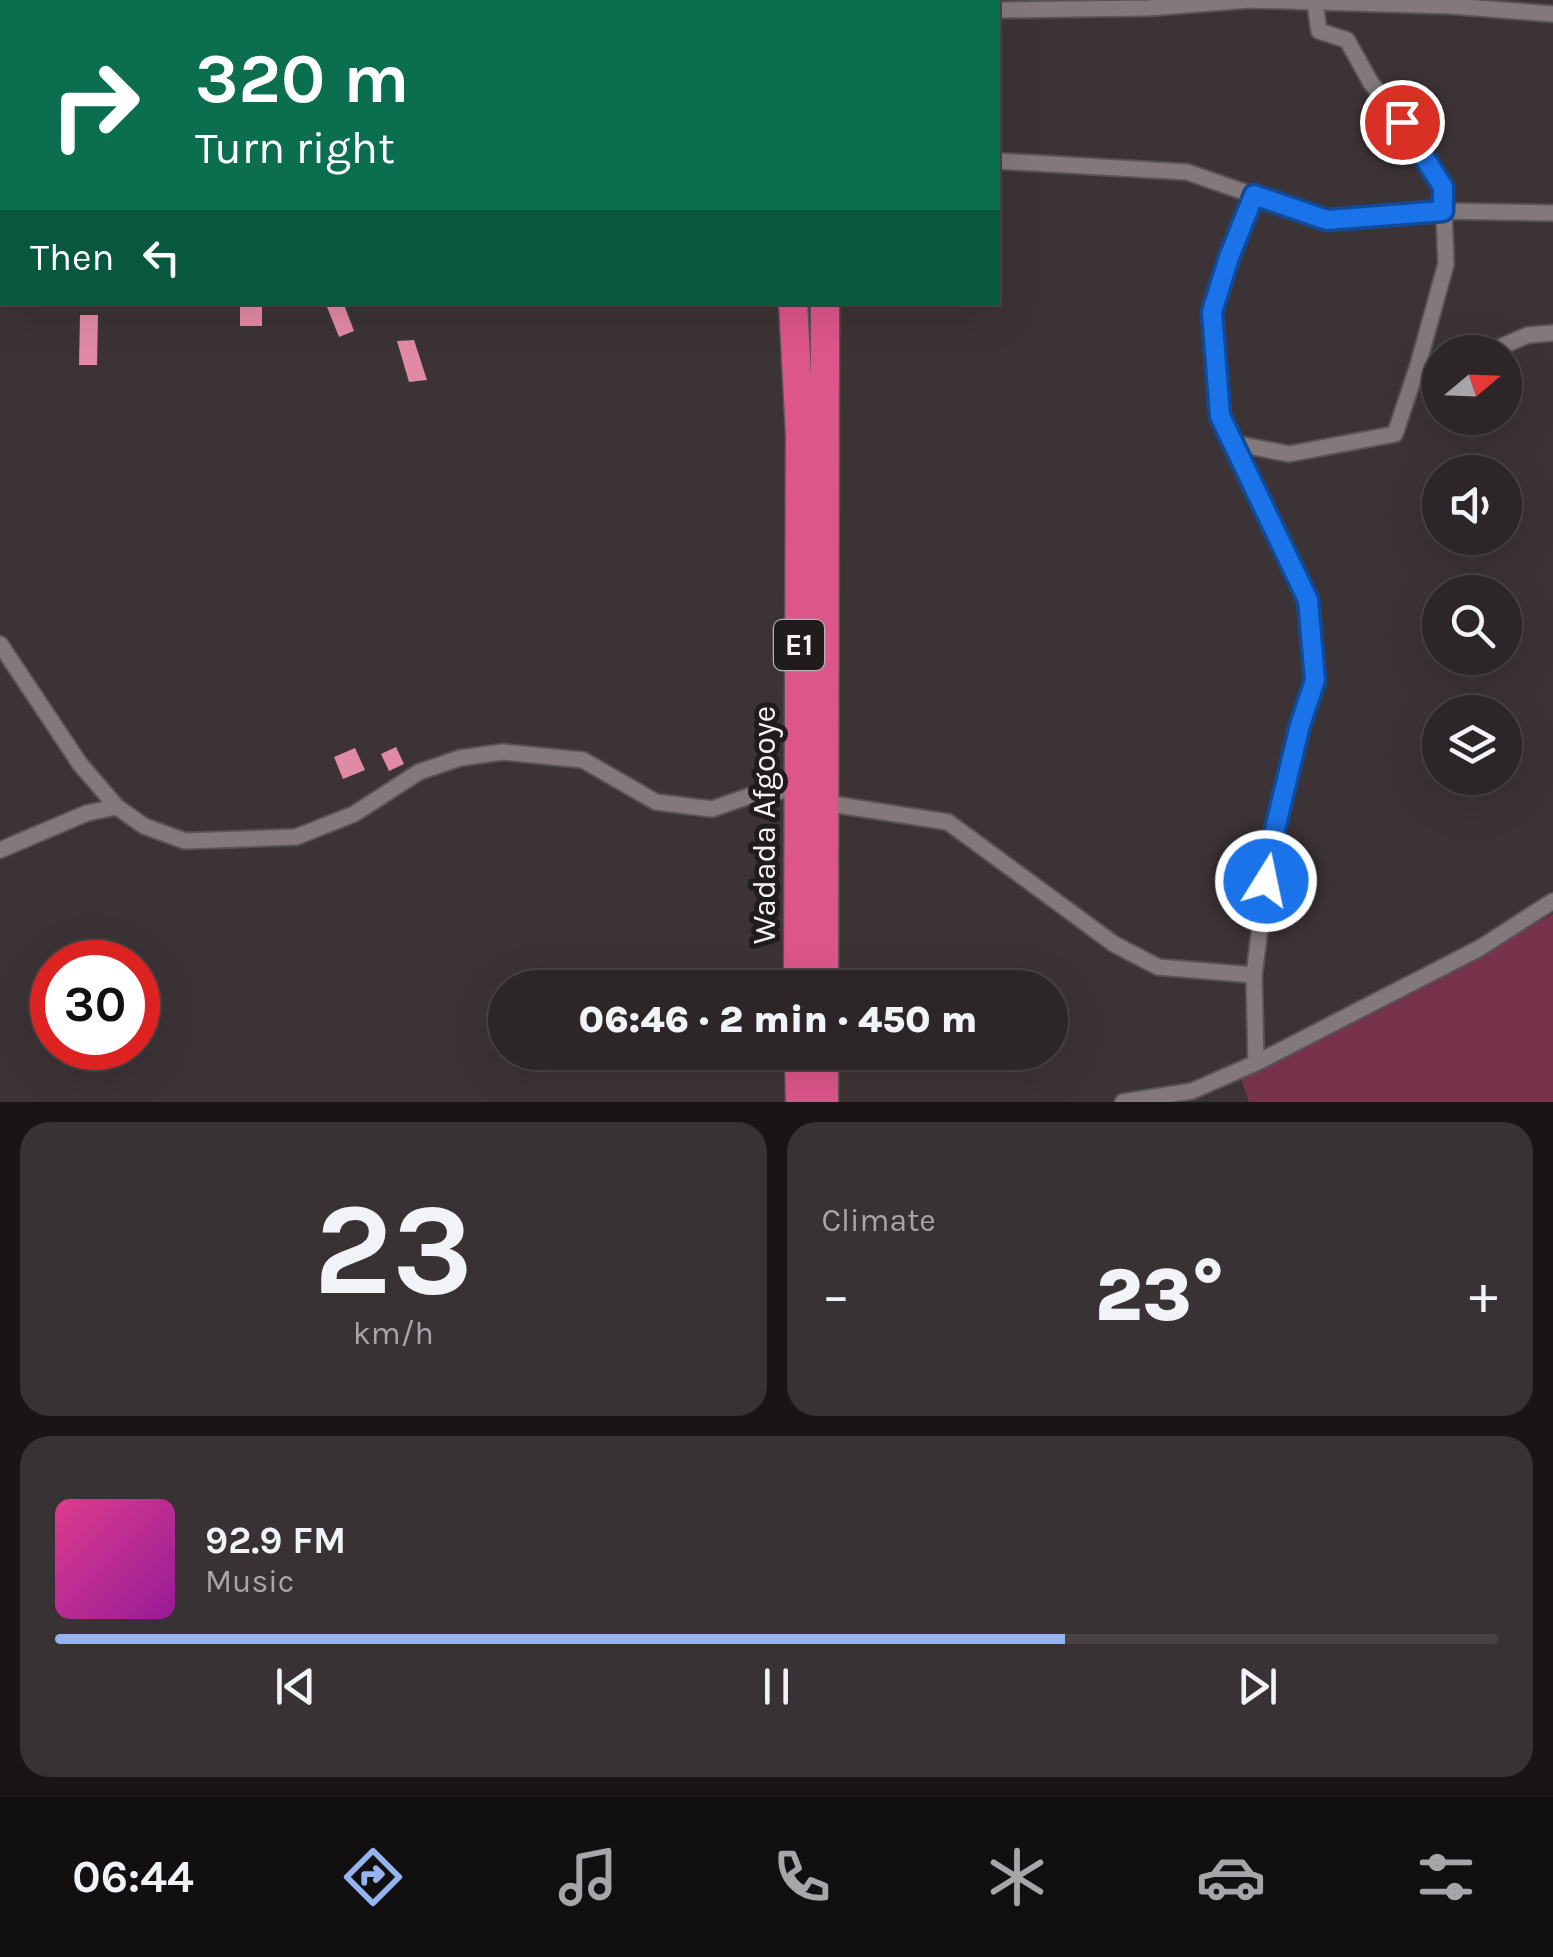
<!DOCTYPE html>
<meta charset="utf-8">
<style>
:root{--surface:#2d2628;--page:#393234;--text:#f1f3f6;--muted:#a7a5a8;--line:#484345;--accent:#95b2f1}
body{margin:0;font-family:Karla,sans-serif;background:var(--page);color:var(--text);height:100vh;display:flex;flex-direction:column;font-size:38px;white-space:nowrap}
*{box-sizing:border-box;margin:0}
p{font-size:32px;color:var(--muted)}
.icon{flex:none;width:55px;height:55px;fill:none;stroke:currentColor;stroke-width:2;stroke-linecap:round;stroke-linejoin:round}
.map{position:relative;height:1102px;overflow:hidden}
.panel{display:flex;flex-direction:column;gap:20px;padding:20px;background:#191516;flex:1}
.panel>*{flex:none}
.guide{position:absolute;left:0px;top:0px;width:1000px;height:305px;box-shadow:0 10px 40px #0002,0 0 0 2px var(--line);background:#0b6e4f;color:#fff;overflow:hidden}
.needle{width:65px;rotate:71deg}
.controls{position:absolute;left:1422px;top:335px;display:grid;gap:20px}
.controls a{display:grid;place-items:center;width:100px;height:100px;border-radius:50%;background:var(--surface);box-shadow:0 10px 40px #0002,0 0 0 2px var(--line);font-size:50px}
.speed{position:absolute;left:30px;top:940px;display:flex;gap:20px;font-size:50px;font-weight:700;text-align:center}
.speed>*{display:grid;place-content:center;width:130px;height:130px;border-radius:50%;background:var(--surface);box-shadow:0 10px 40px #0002,0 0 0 2px var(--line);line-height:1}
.speed .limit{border:15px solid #d22;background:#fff;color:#111}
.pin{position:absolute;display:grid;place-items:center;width:85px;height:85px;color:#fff;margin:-42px;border:5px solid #fff;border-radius:50%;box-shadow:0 2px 10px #0007}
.me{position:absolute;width:110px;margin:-55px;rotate:10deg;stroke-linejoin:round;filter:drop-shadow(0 0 8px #0008)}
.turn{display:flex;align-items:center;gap:35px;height:210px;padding:0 30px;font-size:45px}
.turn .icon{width:130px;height:130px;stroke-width:2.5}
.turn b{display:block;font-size:70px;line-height:85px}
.then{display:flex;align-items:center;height:95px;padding:0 30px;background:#0003;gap:20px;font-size:38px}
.big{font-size:75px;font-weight:800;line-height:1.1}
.panel .card{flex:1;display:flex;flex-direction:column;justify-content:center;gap:15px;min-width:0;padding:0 35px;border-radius:30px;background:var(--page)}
.panel .dial{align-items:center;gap:0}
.dial b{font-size:130px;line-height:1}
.song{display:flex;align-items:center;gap:30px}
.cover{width:120px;height:120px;border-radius:15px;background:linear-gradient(135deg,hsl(330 70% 55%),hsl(300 70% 35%))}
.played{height:10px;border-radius:5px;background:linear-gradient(90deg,var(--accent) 70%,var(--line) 70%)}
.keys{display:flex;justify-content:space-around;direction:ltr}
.heat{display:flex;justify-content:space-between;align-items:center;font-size:55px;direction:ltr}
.panel .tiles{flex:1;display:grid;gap:20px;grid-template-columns:1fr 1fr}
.card:last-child{grid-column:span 2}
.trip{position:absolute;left:488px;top:970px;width:580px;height:100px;border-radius:50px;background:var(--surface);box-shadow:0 10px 40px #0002,0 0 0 2px var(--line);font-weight:800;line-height:100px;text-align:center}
.tab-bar{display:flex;height:160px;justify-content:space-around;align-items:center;background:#120f10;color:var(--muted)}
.tab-bar .icon{width:70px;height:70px}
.tab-bar .selected{color:var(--accent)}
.tab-bar b{font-size:45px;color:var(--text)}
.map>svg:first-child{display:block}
.green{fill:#76334b}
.building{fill:#e18aa6}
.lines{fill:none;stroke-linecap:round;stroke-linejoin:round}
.street-casing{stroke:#5a5355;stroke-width:19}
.highway-casing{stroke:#5a5355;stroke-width:31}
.street{stroke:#83797c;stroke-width:15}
.highway{stroke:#dd568a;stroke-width:28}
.route-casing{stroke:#114b97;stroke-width:25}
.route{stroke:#1a73e8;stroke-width:18}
.labels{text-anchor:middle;stroke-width:10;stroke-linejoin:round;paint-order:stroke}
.shield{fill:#201c1d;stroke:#b6b1b3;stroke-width:2.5}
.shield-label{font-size:30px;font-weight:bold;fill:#f7f1f3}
.street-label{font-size:32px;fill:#f7f1f3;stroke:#201c1d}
</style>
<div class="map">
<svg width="1553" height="1102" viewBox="0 0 1553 1102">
<rect width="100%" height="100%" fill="#3c3336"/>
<path class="green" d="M1553,914V1102H1249L1240,1076Z"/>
<g class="building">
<rect x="240" y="302" width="22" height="24"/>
<path d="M325,302H343L354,331L339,337Z"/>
<path d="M80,315H98L97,365H79Z"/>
<path d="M414,340L427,380L409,382L397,341Z"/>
<path d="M396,747L404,764L389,771L381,754Z"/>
<path d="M355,748L365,770L343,779L334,757Z"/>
</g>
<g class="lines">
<defs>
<g id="street">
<path d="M183,0V2"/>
<path d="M298,0L299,2"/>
<path d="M412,0V2"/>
<path d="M998,10L1148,8L1250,0L1452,6L1553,14"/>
<path d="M998,161L1187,172L1253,195L1229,257L1212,312L1221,416L1308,600L1315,680L1300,725L1270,850L1254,975"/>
<path d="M1253,195L1327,220L1443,211L1553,213"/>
<path d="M0,223H2"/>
<path d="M1489,352L1528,335L1553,333"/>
<path d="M1418,365L1440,363"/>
<path d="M1233,443L1289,454L1395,434L1418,365L1446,264L1443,187L1403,122L1371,83L1347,40L1319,31L1315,3"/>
<path d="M0,644L80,764L117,807L144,826L185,841L296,837L354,814L419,772L460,758L503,752L583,760L656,802L712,809L758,793L801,789"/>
<path d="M825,803L948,822L1114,944L1158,967L1254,975L1256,1063L1480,948L1553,901"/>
<path d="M0,850L87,813L117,807"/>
<path d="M1123,1102L1192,1091L1256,1063"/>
</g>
<g id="highway">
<path d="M797,0V2"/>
<path d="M821,2V0"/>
<path d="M793,302L800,435L798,988"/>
<path d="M824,988L825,302"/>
<path d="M799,1052L800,1102"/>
<path d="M824,1052V1102"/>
</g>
</defs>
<use href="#street" class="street-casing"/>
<use href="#highway" class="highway-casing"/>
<use href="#street" class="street"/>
<use href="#highway" class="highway"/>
</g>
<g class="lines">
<defs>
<path id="route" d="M1266,881L1270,850L1300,725L1315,680L1308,600L1220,416L1212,312L1229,257L1254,195L1327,220L1443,211V187L1402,122"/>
</defs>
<use href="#route" class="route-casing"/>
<use href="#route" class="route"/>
</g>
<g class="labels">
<rect class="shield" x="774" y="620" width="50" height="50" rx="8"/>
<g class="shield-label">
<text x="799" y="655">E1</text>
</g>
<g class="street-label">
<text transform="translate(764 825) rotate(-90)" y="11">Wadada Afgooye</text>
</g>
</g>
</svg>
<div class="controls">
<a><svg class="needle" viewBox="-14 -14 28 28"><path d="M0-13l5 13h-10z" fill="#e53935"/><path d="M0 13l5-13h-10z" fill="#a7a5a8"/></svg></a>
<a><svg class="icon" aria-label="sound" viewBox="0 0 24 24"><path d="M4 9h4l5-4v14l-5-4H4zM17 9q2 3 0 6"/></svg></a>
<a><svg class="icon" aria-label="search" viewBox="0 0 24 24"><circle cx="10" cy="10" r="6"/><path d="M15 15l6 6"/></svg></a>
<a><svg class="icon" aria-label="layers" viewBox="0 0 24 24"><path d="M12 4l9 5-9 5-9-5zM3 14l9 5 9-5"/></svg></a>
</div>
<div class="speed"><div class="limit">30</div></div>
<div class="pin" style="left:1402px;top:122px;background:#d93025"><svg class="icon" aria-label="arrive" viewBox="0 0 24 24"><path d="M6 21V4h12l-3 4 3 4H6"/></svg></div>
<svg class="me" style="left:1266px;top:881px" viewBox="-20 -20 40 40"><circle r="17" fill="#1a73e8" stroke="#fff" stroke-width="3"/><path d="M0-11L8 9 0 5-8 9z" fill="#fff"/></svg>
<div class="trip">06:46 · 2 min · 450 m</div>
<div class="guide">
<div class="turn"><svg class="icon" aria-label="right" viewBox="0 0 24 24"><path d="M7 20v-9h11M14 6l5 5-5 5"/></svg><div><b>320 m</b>Turn right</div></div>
<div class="then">Then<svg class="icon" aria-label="left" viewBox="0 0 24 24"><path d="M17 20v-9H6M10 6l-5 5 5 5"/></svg></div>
</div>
</div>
<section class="panel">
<div class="tiles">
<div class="card dial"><b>23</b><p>km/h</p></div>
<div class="card"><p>Climate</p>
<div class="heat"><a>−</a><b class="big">23°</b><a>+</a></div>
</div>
<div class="card">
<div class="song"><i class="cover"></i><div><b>92.9 FM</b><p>Music</p></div></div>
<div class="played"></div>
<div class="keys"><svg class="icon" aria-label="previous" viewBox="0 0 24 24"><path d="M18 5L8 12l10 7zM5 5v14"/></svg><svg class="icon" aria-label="pause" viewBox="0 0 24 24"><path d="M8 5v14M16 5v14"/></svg><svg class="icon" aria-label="next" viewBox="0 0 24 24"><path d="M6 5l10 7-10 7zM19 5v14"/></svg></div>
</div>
</div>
</section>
<nav class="tab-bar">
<b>06:44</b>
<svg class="icon selected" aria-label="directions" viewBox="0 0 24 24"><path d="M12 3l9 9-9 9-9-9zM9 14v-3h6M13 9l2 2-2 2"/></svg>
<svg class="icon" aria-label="music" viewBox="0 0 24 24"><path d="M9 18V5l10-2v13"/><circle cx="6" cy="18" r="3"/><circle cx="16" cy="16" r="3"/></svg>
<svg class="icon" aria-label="phone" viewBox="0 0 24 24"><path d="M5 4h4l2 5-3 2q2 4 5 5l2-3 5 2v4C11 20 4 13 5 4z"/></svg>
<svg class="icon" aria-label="climate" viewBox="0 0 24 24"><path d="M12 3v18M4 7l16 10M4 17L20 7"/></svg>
<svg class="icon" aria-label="car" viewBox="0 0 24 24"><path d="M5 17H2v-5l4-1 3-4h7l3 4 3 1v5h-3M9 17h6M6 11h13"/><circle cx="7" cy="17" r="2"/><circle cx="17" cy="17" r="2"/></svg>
<svg class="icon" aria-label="filters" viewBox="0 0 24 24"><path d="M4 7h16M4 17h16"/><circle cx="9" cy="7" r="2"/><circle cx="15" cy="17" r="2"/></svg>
</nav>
